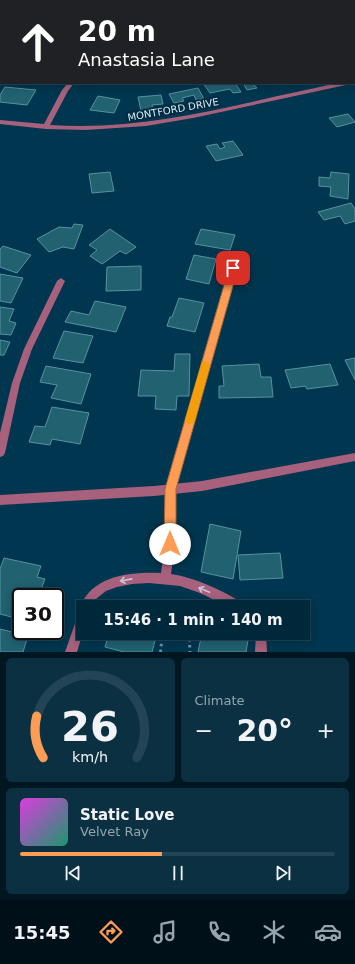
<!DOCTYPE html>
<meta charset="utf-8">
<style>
:root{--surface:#00283b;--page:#0a3042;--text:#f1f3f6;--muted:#95a6af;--line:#245;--accent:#fd9d55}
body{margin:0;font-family:"DejaVu Sans",sans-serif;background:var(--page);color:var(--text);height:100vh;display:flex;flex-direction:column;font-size:15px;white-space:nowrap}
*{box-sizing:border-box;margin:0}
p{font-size:13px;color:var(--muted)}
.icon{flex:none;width:22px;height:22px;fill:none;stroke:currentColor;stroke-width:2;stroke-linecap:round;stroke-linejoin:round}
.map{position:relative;height:652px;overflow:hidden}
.sheet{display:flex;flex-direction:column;gap:6px;padding:6px;background:#001620;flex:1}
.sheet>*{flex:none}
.hud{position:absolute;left:0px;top:0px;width:355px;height:84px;box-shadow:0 2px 10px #0003,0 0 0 1px var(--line);background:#202124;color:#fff;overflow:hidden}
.speed{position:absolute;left:12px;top:588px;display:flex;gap:8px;font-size:20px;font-weight:700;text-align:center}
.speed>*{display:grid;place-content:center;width:52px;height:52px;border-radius:50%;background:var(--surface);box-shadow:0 2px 10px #0003,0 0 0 1px var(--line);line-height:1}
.speed .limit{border:2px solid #111;border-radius:6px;background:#fff;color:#111}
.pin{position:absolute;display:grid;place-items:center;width:34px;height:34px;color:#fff;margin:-17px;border-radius:8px;box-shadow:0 2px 6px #0006}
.me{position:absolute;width:44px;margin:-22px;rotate:0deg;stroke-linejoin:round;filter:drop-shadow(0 0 3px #0008)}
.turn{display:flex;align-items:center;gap:14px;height:84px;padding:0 12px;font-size:18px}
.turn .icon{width:52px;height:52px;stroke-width:2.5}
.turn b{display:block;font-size:28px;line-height:34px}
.big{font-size:30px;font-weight:700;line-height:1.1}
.sheet .widget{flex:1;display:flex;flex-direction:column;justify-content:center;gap:6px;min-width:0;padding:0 14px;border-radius:6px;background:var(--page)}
.sheet .dial{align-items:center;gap:0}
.dial svg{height:104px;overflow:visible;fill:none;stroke:var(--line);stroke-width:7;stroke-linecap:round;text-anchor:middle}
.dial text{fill:var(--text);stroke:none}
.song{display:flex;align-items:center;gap:12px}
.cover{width:48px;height:48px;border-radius:6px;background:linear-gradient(135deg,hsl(300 70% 55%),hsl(160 70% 35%))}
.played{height:4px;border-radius:2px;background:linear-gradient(90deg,var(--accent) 45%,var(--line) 45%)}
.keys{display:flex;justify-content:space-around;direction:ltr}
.heat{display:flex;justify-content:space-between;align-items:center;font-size:22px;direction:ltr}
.sheet .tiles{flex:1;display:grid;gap:6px;grid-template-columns:1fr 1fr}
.widget:last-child{grid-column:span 2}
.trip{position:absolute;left:76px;top:600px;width:234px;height:40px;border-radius:0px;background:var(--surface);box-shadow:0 2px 10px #0003,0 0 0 1px var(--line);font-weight:700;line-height:40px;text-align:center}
.dock{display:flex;height:64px;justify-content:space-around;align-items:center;background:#001018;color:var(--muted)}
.dock .icon{width:28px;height:28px}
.dock .current{color:var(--accent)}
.dock b{font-size:18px;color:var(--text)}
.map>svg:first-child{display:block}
.building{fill:#216170;stroke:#5593a2}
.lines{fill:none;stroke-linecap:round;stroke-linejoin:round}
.path{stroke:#6a91a6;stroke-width:3;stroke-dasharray:2.5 3.5;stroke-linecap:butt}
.minor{fill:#a7617d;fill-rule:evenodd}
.tertiary{fill:#a7617d;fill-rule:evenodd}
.oneway{stroke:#c8c4d8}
.route{fill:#fd9d55;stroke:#a46637}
.slow{fill:#f59e0b}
.labels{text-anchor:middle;stroke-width:4;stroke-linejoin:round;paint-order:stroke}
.far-street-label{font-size:10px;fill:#d6efff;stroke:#042b3e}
</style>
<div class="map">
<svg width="355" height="652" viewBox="0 0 355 652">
<rect width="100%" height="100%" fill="#00364f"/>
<g class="building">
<path d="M203,83H235L241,92L233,93L230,89L210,93Z"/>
<path d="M243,83H257L253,84L257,88L247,90Z"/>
<path d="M5,87L36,90L27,105L0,102V95Z"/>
<path d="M198,88L204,99L196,100L194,95L182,98L184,101L174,103L169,94Z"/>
<path d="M161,95L163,104L152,105L153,110L141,111L138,97Z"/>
<path d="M98,96L120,100L114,113L90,110Z"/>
<path d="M348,114L355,122L337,127L329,118Z"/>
<path d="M233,141L243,155L216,161L206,146L217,144L220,149L225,147L222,143Z"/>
<path d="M110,172L114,191L92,193L89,174Z"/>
<path d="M331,172L349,174L348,199L330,196L331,187L319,186V177L330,178Z"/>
<path d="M351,203L355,209V221L345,224L340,216L324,220L318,212Z"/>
<path d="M74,224L83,225L74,249L63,247L49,252L37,239L59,227L72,228Z"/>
<path d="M110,229L136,247L126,254L120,251L102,264L90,256L97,250L89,245Z"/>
<path d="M201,229L235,235L230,250L195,244Z"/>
<path d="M3,246L31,255L17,273L0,267V249Z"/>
<path d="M194,255L216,259L209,284L186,279Z"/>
<path d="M141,266V290L106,291L107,267Z"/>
<path d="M0,274L23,278L11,303L0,301Z"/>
<path d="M179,298L204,303L195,332L167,326L170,317H172Z"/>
<path d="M95,301L126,307L116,332L65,322L71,311L89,315Z"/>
<path d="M0,307L14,309L9,321L16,323L11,335L0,334Z"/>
<path d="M64,331L93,336L83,363L53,358Z"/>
<path d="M0,340L10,342L4,355H0Z"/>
<path d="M175,354H190L189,396H177L176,410L155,409L156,396H138L141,370L174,371Z"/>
<path d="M355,358V380L345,360Z"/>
<path d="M259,364L261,377H271L273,397L219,398V386H224L222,366Z"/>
<path d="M330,364L338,385L307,389L305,386L291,388L285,370Z"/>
<path d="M46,366L91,374L81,404L51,398L57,385L40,382Z"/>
<path d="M52,407L89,413L80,444L52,439L50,445L29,442L35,426L45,427Z"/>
<path d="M210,524L241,531L233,579L201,572Z"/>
<path d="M280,553L283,578L240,580L238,555Z"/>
<path d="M4,558L41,566L37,577L45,579L38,597H21V612L19,619L0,614V569Z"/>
<path d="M0,629L28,636L23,652H0Z"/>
<path d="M109,633H157L152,652H124L105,647Z"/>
<path d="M202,633H221L248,640L246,652H198Z"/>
</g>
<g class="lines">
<g class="path">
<path d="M189,633L190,652"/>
<path d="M161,652L160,649L165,633"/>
</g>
<g class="minor">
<rect x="354" y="79" width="1" height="4"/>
<path d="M68,83H74L68,91L50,125C120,130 184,117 252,102C281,95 310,89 338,83H349L346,85L193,118L146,126L86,130L46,129L0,124V120L44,124L62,90Z"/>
<path d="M233,265L237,268L175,489V544L171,574C197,578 221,590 243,603L244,607H229L200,593L180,586L149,583L132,584L117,587L106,591L96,599L91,607H83V632L77,652H65L78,615L79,611L81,610L80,607C93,575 130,572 161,573L165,544V489L229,268Z"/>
<path d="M61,278L65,281L32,349L20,383L5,453L3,456L0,457V433L12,383L24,349L57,281Z"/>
<path d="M256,633H266L267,652H255Z"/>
</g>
<path class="tertiary" d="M355,453V461L202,491L154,496L0,505V495L154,486L202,481Z"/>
</g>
<defs><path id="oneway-shaft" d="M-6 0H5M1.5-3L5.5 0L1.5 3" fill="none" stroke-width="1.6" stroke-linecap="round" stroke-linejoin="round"/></defs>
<g class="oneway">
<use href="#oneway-shaft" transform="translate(126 580) rotate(169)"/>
<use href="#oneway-shaft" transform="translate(204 590) rotate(-157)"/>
</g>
<path class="route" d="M233,265L238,268L176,489V544L174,548L170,549L166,548L164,544L165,489L229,268Z"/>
<path class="slow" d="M206,361L209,362L210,365L195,420L194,423L190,424L186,423L185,420L201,365L202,362Z"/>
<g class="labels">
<g class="far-street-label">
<text transform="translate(173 109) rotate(-10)" y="4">MONTFORD DRIVE</text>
</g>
</g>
</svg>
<div class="speed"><div class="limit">30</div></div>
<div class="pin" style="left:233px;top:268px;background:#d93025"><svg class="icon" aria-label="arrive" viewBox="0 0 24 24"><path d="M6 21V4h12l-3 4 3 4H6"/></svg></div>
<svg class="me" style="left:170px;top:544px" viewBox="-20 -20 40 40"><circle r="19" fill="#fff"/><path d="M0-13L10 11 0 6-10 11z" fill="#fd9d55"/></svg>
<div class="trip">15:46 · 1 min · 140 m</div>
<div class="hud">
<div class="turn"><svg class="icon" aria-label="ahead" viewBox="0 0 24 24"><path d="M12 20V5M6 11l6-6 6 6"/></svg><div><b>20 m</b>Anastasia Lane</div></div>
</div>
</div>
<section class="sheet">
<div class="tiles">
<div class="widget dial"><svg viewBox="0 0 100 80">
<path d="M14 69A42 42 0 1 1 86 69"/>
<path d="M14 69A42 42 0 0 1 9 37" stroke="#fd9d55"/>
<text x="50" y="56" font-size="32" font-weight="700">26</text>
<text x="50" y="72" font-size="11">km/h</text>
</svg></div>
<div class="widget"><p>Climate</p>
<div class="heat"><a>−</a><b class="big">20°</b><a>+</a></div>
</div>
<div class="widget">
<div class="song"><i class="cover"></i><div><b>Static Love</b><p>Velvet Ray</p></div></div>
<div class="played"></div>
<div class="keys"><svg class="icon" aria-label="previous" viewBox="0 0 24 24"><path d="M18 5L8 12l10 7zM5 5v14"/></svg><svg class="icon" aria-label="pause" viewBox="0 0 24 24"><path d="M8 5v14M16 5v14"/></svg><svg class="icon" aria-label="next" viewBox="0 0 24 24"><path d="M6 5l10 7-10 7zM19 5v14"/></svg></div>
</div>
</div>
</section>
<nav class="dock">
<b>15:45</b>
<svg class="icon current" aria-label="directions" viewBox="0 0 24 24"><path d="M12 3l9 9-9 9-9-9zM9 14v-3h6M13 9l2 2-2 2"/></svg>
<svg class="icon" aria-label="music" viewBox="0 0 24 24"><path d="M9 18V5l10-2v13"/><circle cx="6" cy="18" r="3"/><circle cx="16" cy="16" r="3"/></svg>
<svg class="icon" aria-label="phone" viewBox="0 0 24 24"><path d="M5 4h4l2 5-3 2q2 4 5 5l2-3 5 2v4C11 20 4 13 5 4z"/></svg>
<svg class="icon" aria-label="climate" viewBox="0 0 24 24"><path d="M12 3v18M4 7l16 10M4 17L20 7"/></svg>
<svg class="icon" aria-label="car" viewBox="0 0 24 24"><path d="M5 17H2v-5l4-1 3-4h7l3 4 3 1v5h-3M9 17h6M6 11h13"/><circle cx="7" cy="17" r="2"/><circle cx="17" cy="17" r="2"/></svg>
</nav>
